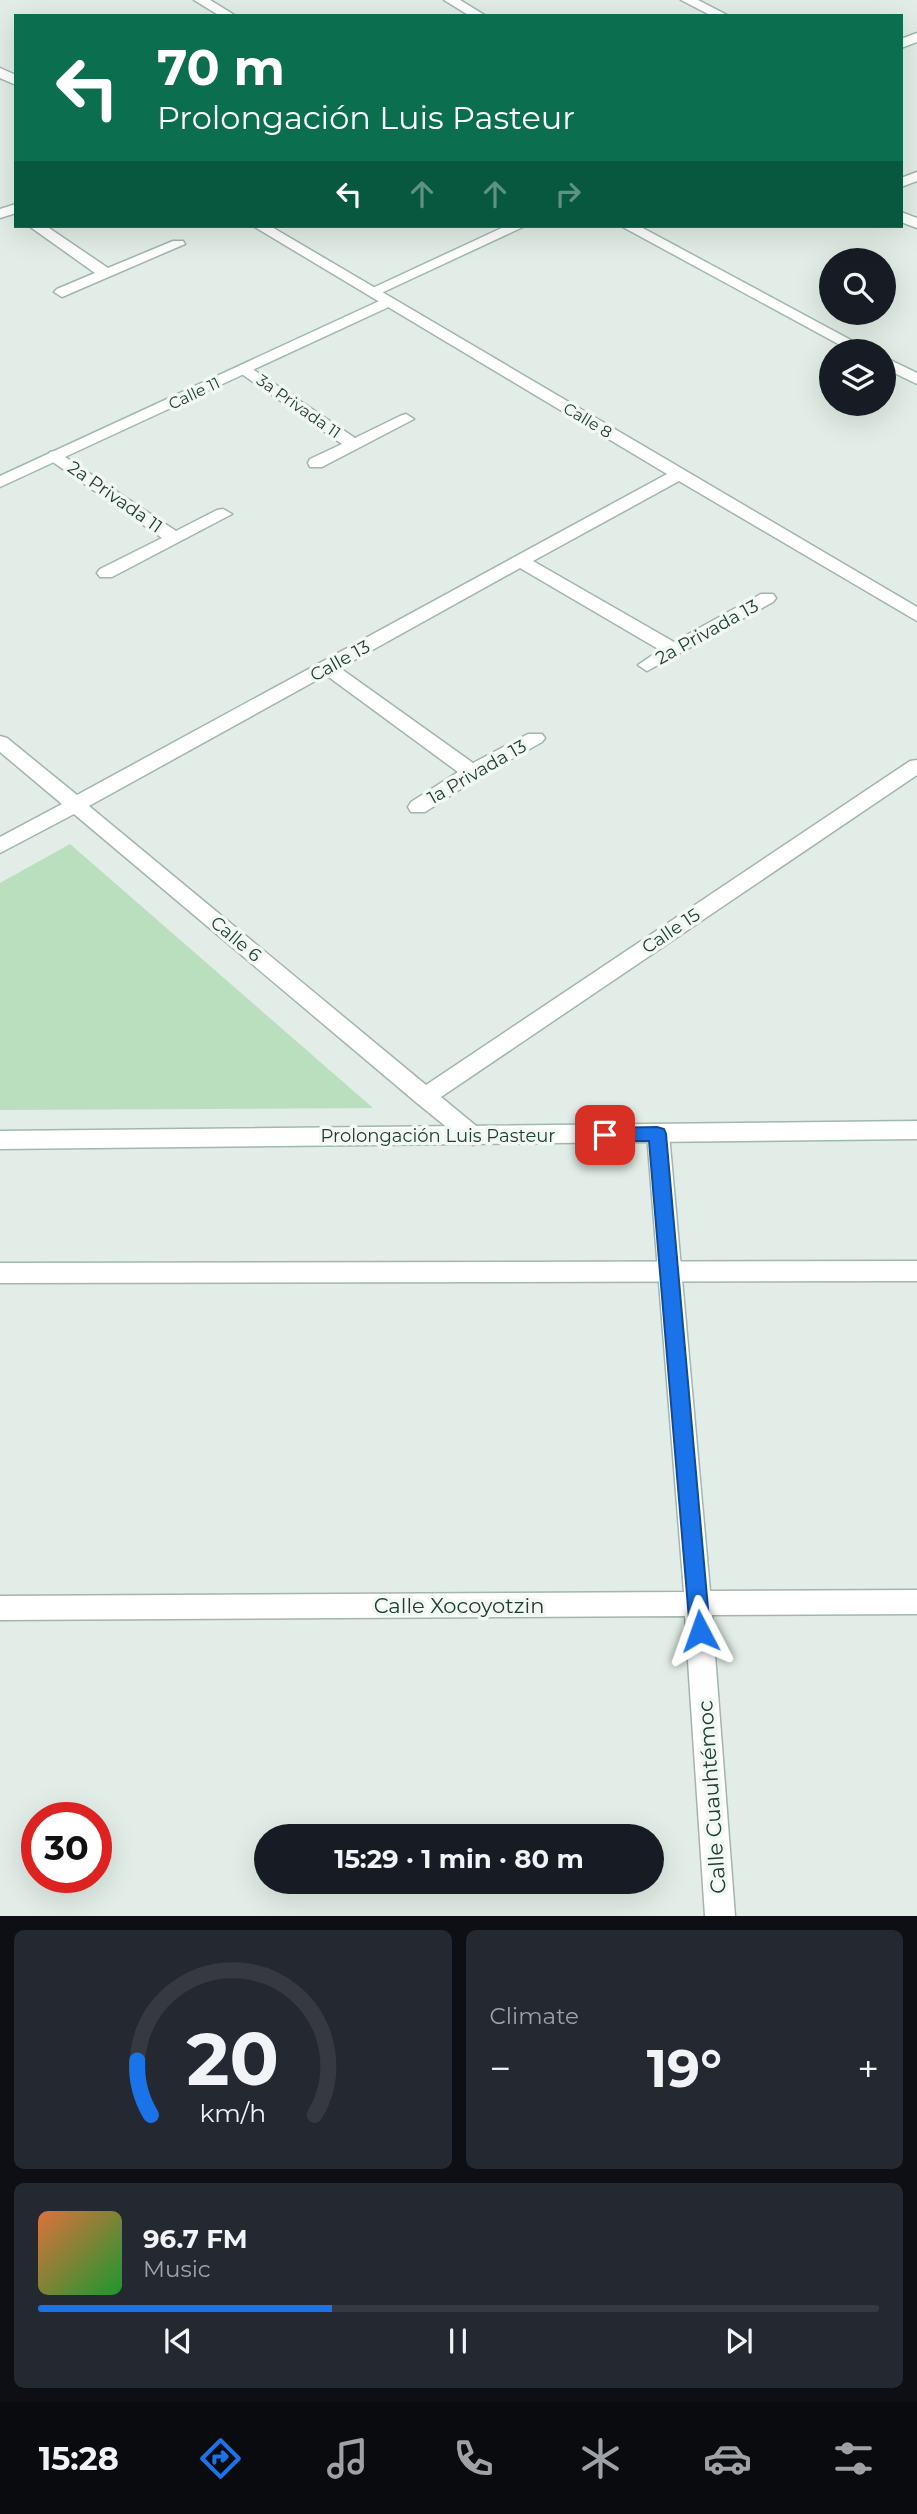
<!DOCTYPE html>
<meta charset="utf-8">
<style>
:root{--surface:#171b24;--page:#242831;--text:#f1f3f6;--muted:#9ea1a6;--line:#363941;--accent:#1a73e8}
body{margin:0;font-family:Montserrat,sans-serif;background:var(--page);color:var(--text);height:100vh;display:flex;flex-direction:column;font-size:26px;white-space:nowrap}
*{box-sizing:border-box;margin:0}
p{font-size:23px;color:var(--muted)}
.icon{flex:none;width:38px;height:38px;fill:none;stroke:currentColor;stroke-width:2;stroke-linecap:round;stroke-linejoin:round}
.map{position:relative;height:1916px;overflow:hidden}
.sheet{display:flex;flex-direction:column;gap:14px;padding:14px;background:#0d0f14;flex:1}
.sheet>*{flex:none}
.hud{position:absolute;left:14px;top:14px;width:889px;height:214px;border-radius:0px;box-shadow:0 7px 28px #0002;background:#0b6e4f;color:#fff;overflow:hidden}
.controls{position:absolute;left:819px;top:248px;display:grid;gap:14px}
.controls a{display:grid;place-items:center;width:77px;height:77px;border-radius:50%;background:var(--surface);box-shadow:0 7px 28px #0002;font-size:35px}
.speed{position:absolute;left:21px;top:1802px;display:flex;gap:14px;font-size:35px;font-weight:700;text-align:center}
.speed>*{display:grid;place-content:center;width:91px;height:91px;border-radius:50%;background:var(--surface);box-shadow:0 7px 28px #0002;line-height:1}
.speed .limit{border:10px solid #d22;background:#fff;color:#111}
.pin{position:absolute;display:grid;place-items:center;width:60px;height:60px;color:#fff;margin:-30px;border-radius:14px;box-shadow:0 4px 10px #0006}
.me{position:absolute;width:77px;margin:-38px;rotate:356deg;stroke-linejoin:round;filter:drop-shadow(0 0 5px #0008)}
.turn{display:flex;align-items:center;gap:24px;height:147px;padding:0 28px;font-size:32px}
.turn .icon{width:91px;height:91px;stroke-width:2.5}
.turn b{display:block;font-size:49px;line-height:60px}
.lanes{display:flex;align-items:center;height:66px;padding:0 28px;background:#0003;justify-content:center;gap:35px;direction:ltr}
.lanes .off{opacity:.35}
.big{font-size:52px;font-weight:700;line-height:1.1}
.sheet .card{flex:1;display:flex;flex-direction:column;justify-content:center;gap:10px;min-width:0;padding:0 24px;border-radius:10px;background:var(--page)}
.sheet .dial{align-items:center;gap:0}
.dial svg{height:182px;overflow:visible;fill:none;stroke:var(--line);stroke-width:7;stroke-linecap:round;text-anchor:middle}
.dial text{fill:var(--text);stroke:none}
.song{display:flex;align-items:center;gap:21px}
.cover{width:84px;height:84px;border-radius:10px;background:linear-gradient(135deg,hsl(20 70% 55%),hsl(130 70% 35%))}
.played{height:7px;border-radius:4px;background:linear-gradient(90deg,var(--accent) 35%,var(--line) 35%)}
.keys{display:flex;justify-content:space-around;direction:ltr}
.heat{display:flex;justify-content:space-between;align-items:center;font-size:38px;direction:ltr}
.sheet .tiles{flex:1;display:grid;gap:14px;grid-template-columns:1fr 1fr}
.card:last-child{grid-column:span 2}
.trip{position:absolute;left:254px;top:1824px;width:410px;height:70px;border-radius:35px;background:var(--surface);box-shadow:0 7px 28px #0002;font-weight:700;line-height:70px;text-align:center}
.dock{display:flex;height:112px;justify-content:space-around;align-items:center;background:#090b0e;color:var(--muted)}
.dock .icon{width:49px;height:49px}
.dock .current{color:var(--accent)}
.dock b{font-size:32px;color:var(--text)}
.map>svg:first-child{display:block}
.green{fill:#b9dfbe}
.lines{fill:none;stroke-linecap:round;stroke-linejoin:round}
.street-casing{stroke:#a3b5ad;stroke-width:3}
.secondary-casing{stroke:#9fb9ad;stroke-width:3}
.street{fill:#fff;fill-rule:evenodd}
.secondary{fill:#fff;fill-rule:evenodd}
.route{fill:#1a73e8;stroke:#114b97;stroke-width:2}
.labels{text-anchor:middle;stroke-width:7;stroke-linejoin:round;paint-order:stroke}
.far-street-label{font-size:16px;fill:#203f33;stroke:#f2f9f5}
.street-label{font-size:18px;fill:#203f33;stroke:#f2f9f5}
.near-street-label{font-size:21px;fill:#203f33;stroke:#f2f9f5}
</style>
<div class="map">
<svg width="917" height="1916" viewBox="0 0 917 1916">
<rect width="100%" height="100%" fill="#e1ede6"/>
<path class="green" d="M70,844L373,1108L0,1110V883Z"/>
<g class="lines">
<defs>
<g id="street">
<path d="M444,0H460L486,16H470Z"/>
<path d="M681,0H698L729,16H712Z"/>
<path d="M0,68L16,75V85L0,78Z"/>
<path d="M917,172V181L901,187V178Z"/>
<path d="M16,204V213L0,218V209Z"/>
<path d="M901,212L917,218V228L901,222Z"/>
<path d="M29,226H46L108,268L173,241H183L185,244L62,297L54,292L57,289L95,273Z"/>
<path d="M253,226H270L917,607V621L679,481L533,561L674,642L761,594H773L776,598L773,602L647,671L638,665L660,650L520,568L340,668L473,763L528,734H542L545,738L542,742L479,777L425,812H411L408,807L411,802L458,772L326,675L89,806L426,1085L910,761L917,760V775L441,1097L481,1130L484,1136L481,1142L473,1145L465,1142L417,1103L74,814L0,853V837L62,804L0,752V736L7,738L77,795L667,474Z"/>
<path d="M245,364L355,438L400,416L406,414L414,419L322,467H310L308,463L310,459L342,444L239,372L237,369L239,366Z"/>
<path d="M56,451L176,531L217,510L223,509L232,514L112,577H100L97,573L100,569L162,538L50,460L48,456L50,452Z"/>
<path d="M658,1125L666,1128L669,1134L710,1591L917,1590V1614L712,1615L735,1916H705L685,1616L0,1620V1596L684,1592L647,1134L650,1128Z"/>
</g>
<g id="secondary">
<path d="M194,0H210L236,16H220Z"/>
<path d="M917,33V42L901,48V39Z"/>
<path d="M506,226H525L377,295L372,297L364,292Z"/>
<path d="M621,226H639L873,352H853Z"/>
<path d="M388,297L393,299L396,302L393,305L0,487V476Z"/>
<path d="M884,357L917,373V384L884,368Z"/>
<path d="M917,1121V1139L0,1149V1131Z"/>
<path d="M917,1261V1281L0,1283V1263Z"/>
</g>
</defs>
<use href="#street" class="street-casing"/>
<use href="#secondary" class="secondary-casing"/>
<use href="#street" class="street"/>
<use href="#secondary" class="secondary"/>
</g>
<path class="route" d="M657,1127L664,1129L666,1134L710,1631L707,1637L700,1640L693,1637L690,1631L649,1141H605L599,1139L596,1135L599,1130L605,1128Z"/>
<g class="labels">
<g class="far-street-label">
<text transform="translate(194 393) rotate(-25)" y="6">Calle 11</text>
<text transform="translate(299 406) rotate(35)" y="6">3a Privada 11</text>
<text transform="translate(588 420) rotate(31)" y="6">Calle 8</text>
</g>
<g class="street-label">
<text transform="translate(115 497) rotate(35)" y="6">2a Privada 11</text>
<text transform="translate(707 632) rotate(-29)" y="6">2a Privada 13</text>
<text transform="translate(340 661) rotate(-29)" y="6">Calle 13</text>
<text transform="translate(477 772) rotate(-30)" y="6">1a Privada 13</text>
<text transform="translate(671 931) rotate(-34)" y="6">Calle 15</text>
<text transform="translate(236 939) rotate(40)" y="6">Calle 6</text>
<text x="438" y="1142">Prolongación Luis Pasteur</text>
</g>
<g class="near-street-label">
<text x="459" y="1613">Calle Xocoyotzin</text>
<text transform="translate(712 1797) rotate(-94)" y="7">Calle Cuauhtémoc</text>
</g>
</g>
</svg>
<div class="controls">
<a><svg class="icon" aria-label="search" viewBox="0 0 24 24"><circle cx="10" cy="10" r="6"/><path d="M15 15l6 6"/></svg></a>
<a><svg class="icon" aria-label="layers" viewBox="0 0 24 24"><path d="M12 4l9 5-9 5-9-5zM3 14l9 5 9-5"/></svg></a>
</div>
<div class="speed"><div class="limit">30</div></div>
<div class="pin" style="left:605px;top:1135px;background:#d93025"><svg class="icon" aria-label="arrive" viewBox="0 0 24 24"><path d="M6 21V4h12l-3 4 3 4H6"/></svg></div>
<svg class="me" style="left:700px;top:1631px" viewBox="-20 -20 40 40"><path d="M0-17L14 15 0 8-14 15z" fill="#1a73e8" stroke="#fff" stroke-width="4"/></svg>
<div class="trip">15:29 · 1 min · 80 m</div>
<div class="hud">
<div class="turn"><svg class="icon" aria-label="left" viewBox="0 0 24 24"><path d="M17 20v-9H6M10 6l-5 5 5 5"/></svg><div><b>70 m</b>Prolongación Luis Pasteur</div></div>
<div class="lanes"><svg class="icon" aria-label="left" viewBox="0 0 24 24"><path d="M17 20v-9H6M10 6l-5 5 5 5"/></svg><svg class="icon off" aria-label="ahead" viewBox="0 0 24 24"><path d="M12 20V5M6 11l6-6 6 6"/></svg><svg class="icon off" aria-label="ahead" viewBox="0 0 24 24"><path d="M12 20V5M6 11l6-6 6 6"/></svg><svg class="icon off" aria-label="right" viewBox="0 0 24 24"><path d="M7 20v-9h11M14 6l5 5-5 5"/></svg></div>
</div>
</div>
<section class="sheet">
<div class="tiles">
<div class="card dial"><svg viewBox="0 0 100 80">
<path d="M14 69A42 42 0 1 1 86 69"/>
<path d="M14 69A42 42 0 0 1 8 45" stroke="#1a73e8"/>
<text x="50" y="56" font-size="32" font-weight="700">20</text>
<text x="50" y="72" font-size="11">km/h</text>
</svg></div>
<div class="card"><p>Climate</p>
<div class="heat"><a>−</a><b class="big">19°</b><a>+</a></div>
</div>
<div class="card">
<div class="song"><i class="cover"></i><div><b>96.7 FM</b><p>Music</p></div></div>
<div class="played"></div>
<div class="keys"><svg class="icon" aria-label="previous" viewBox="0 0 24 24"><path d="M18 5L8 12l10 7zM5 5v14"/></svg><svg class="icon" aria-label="pause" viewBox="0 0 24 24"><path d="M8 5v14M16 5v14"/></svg><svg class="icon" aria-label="next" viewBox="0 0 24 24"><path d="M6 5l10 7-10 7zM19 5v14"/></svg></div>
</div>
</div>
</section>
<nav class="dock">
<b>15:28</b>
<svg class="icon current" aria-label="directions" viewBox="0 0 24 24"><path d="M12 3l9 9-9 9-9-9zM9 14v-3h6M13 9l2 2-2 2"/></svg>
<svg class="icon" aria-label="music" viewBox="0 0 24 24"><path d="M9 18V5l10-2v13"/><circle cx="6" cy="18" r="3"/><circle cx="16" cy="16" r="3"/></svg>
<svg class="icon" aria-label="phone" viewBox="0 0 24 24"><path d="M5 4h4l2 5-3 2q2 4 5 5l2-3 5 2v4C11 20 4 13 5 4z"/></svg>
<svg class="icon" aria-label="climate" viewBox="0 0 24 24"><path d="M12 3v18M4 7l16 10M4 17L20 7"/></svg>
<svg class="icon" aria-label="car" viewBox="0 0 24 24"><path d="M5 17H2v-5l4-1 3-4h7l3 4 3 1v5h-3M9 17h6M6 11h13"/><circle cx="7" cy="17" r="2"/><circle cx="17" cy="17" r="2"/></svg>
<svg class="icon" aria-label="filters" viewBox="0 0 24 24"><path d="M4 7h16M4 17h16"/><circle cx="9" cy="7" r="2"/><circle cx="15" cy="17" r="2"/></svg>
</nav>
